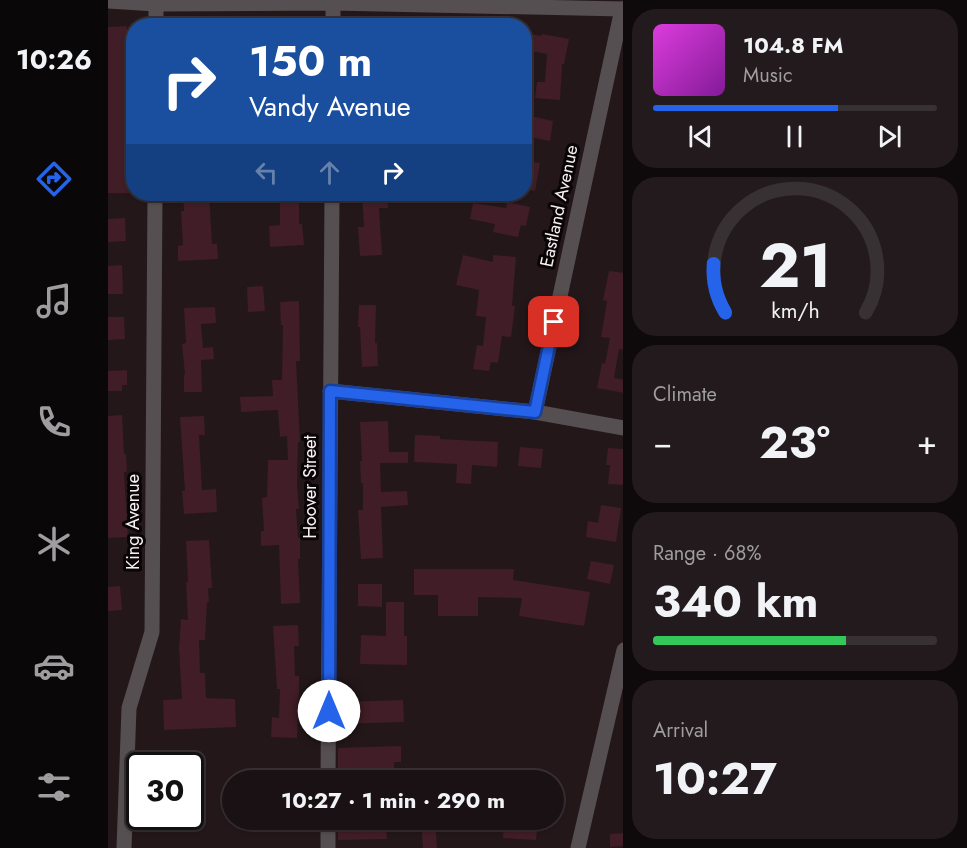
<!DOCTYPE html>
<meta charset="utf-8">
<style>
:root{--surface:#1a1114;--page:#231a1d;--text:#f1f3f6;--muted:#9f9da0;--line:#383134;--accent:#2563eb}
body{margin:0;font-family:Jost,sans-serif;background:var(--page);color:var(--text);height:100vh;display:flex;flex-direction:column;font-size:22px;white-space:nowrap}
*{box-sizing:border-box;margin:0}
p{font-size:20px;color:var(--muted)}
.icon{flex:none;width:33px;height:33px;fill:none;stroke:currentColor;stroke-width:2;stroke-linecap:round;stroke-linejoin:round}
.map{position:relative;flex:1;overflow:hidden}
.details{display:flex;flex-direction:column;gap:9px;padding:9px;background:#0e090b;width:344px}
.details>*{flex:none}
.hud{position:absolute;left:18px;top:18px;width:406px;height:183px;border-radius:24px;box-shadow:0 2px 4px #0004,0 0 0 2px var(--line);background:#1a4fa0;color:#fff;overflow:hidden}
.speed{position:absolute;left:18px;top:752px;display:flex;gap:12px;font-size:30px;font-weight:700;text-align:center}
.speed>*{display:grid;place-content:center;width:78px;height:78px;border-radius:50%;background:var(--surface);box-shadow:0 2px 4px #0004,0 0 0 2px var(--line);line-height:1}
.speed .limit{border:3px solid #111;border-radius:9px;background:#fff;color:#111}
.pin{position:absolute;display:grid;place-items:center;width:51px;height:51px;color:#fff;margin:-26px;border-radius:12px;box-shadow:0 3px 9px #0006}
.me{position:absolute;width:66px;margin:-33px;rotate:0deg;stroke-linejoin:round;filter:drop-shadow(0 0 4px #0008)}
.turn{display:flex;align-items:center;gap:21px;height:126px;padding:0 24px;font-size:27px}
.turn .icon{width:78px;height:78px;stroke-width:2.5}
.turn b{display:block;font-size:42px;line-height:51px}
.lanes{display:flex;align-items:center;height:57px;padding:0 24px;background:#0003;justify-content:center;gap:30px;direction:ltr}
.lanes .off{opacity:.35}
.big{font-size:45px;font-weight:700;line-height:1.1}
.details .card{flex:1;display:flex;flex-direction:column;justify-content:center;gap:9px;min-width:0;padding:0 21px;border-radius:24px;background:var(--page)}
.details .dial{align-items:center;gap:0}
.dial svg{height:156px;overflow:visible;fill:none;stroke:var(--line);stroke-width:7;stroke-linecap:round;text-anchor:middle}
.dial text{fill:var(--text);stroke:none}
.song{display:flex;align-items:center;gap:18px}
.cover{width:72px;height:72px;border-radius:9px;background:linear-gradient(135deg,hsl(300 70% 55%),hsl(290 70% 35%))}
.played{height:6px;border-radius:3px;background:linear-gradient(90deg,var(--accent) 65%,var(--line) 65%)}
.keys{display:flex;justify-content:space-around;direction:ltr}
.heat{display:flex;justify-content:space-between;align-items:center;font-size:33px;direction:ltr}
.charge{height:9px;border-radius:4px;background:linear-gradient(90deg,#34c759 68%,var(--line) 0)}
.trip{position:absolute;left:114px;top:770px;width:342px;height:60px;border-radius:30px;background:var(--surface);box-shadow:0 2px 4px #0004,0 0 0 2px var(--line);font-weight:700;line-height:60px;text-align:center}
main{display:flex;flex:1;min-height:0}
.tab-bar{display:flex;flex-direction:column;width:108px;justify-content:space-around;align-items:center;background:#0a0708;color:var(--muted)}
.tab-bar .icon{width:42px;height:42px}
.tab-bar .current{color:var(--accent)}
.tab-bar b{font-size:27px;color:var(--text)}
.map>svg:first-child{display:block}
.building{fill:#401d27}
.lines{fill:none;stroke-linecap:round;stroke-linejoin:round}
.minor{stroke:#564f51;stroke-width:15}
.route-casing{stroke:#184099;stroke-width:15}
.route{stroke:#2563eb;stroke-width:10}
.labels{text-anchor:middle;stroke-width:6;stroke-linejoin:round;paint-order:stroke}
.street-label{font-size:18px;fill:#f9f0f2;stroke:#090506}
</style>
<main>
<nav class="tab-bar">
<b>10:26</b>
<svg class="icon current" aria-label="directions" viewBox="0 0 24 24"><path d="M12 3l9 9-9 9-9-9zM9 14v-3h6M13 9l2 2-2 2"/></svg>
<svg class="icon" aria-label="music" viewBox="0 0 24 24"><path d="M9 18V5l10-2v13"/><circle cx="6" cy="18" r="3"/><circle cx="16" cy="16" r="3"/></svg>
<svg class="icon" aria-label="phone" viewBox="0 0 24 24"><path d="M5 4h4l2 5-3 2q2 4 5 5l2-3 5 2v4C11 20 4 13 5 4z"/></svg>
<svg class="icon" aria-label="climate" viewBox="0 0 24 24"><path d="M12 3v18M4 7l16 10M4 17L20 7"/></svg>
<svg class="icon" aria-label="car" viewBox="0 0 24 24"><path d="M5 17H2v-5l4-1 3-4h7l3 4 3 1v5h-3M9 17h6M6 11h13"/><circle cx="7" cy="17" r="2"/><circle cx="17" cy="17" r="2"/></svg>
<svg class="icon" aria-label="filters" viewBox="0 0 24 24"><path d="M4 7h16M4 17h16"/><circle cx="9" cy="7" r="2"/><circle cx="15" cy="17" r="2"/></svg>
</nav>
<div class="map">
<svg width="516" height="848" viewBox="0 0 516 848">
<rect width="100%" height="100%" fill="#23171a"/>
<g class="building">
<path d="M19,26L22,103H16L21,193H0V27Z"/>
<path d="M417,33L433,36L434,34L461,39L456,64H454L452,100L427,98L429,82H437L439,54L417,50Z"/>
<path d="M417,117H427L445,121L442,141L417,136Z"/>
<path d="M417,161L432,163L427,191L417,189Z"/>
<path d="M75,194H101L104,244H109L110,259L70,261V246L75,245L73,211H76Z"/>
<path d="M172,194H191V224H194L196,245L162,247L161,226L172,225Z"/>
<path d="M254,194H279L280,208H271L274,255L252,256L250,227H256Z"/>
<path d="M399,202L422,207L418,226L413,225L410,237L385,232L387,224L362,219L365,203L398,208Z"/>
<path d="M17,218L18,241L0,242V219Z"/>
<path d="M355,255L385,262V255L408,257L404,306H407L403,337L394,336L390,363L383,362L381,371L365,369L369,345L375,346L378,317L368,316L371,290L348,285Z"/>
<path d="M14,265L15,294H0V266Z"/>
<path d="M501,271L516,273V350L511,349L506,378L516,380V393L489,388L494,363L497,364L502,338L493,337L499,301L495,300Z"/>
<path d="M155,286L157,311L140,312L139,287Z"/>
<path d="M191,301L192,361H188L192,442H190L189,486L191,509H188L190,538H192V559H190L192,603L173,604L171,545L153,546V531H156L154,498L159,497L160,460H180L179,436L172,437L170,410L133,412L132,397L165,396L164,380H174L175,325H173L172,302Z"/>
<path d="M251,305H268L267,343H269L270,366L254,367L252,327H250Z"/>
<path d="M107,307L108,323L93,324L95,348L105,347L106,359L93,360L94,392H76V375H77L74,344L78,343L76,308Z"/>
<path d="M0,317H16L17,339L0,340Z"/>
<path d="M19,370V385H14V391H0V371Z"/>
<path d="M14,415L16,454H18L19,472H16L20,537L0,538V416Z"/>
<path d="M96,416L97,435H91L94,490L108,489L109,512L76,514L74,491H77L72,417Z"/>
<path d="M280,421L281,452H300V463H272L273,492L299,491L300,505L273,507L275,558L253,559L250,510H255V483H253L252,461H254L252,422Z"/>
<path d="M307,435L332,436V439L390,442L389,467L364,465L363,484L348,483L349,464L306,462Z"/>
<path d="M412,447L435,449L433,468L410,466Z"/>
<path d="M500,448L516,449V485L500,484L502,465H498Z"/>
<path d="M493,505L513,508L508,542L478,537L480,521L490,523Z"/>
<path d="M101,540L104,588H100L101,602H99L97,640H91L92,673H97L98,698L127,699L128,727L56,730L55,700L74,699L71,649L73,619L80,620L78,582H80L78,541Z"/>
<path d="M483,561L506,565L502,584L479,579Z"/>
<path d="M306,569H406L405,580L482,592L476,626L411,616L414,598L370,597V616H330V595H306Z"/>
<path d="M250,584H274V607L250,606Z"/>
<path d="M12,586L14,610L0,611V587Z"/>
<path d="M278,602H296V636H299V665L252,664L253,635L278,636Z"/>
<path d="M190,625L191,646H186L187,676H191V692L189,738L163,737L164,717L171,718L172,689H169L165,626Z"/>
<path d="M295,700L296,722L231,724L230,702Z"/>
<path d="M293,746V762H286V780H230V748Z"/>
<path d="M157,819H207V832L157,831Z"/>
<path d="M230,819H278L279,839L230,840Z"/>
<path d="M313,819H327L329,848H315Z"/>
<path d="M396,819H430L428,840L395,838Z"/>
<path d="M516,833V846L502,847V834Z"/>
</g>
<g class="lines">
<g class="minor">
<path d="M0,1L48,4L225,3L516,9"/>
<path d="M48,26V4"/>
<path d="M225,26V3"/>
<path d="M222,391L427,412L516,428"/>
<path d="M427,412L514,9"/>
<path d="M220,780L224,194"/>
<path d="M16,848L21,708L44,632L47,194"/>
<path d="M220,848V819"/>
<path d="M470,848L516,650"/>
</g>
</g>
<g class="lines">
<defs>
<path id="route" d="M221,711L222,391L427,412L446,322"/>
</defs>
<use href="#route" class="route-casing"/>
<use href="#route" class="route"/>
</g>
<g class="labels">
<g class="street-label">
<text transform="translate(451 206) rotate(-78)" y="6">Eastland Avenue</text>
<text transform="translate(202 487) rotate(-90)" y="6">Hoover Street</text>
<text transform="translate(25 522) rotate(-90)" y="6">King Avenue</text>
</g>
</g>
</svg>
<div class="speed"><div class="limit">30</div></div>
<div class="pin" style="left:446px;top:322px;background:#d93025"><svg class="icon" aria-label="arrive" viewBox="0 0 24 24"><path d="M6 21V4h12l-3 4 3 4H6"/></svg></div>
<svg class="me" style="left:221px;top:711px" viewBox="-20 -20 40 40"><circle r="19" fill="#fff"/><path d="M0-13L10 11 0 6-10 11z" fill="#2563eb"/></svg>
<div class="trip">10:27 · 1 min · 290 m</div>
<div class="hud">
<div class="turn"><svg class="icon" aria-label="right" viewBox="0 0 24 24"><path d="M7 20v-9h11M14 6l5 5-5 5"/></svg><div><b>150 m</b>Vandy Avenue</div></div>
<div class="lanes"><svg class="icon off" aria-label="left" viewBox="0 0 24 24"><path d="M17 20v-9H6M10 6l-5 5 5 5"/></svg><svg class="icon off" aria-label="ahead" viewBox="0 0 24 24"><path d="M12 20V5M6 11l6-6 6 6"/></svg><svg class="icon" aria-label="right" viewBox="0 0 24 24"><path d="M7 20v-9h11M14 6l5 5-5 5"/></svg></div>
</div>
</div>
<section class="details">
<div class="card">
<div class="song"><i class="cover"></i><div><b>104.8 FM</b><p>Music</p></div></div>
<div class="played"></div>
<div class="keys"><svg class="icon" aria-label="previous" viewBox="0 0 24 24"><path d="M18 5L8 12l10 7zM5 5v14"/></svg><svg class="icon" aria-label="pause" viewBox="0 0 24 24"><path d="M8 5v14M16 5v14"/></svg><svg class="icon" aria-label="next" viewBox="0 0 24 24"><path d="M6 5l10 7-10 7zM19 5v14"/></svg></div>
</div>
<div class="card dial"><svg viewBox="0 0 100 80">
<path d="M14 69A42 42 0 1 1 86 69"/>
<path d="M14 69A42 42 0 0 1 8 44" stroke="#2563eb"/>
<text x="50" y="56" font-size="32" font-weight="700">21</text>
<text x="50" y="72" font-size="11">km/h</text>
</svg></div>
<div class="card"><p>Climate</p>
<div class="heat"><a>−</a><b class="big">23°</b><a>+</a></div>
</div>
<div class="card"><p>Range · 68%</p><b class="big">340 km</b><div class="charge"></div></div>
<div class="card"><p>Arrival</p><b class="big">10:27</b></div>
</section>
</main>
